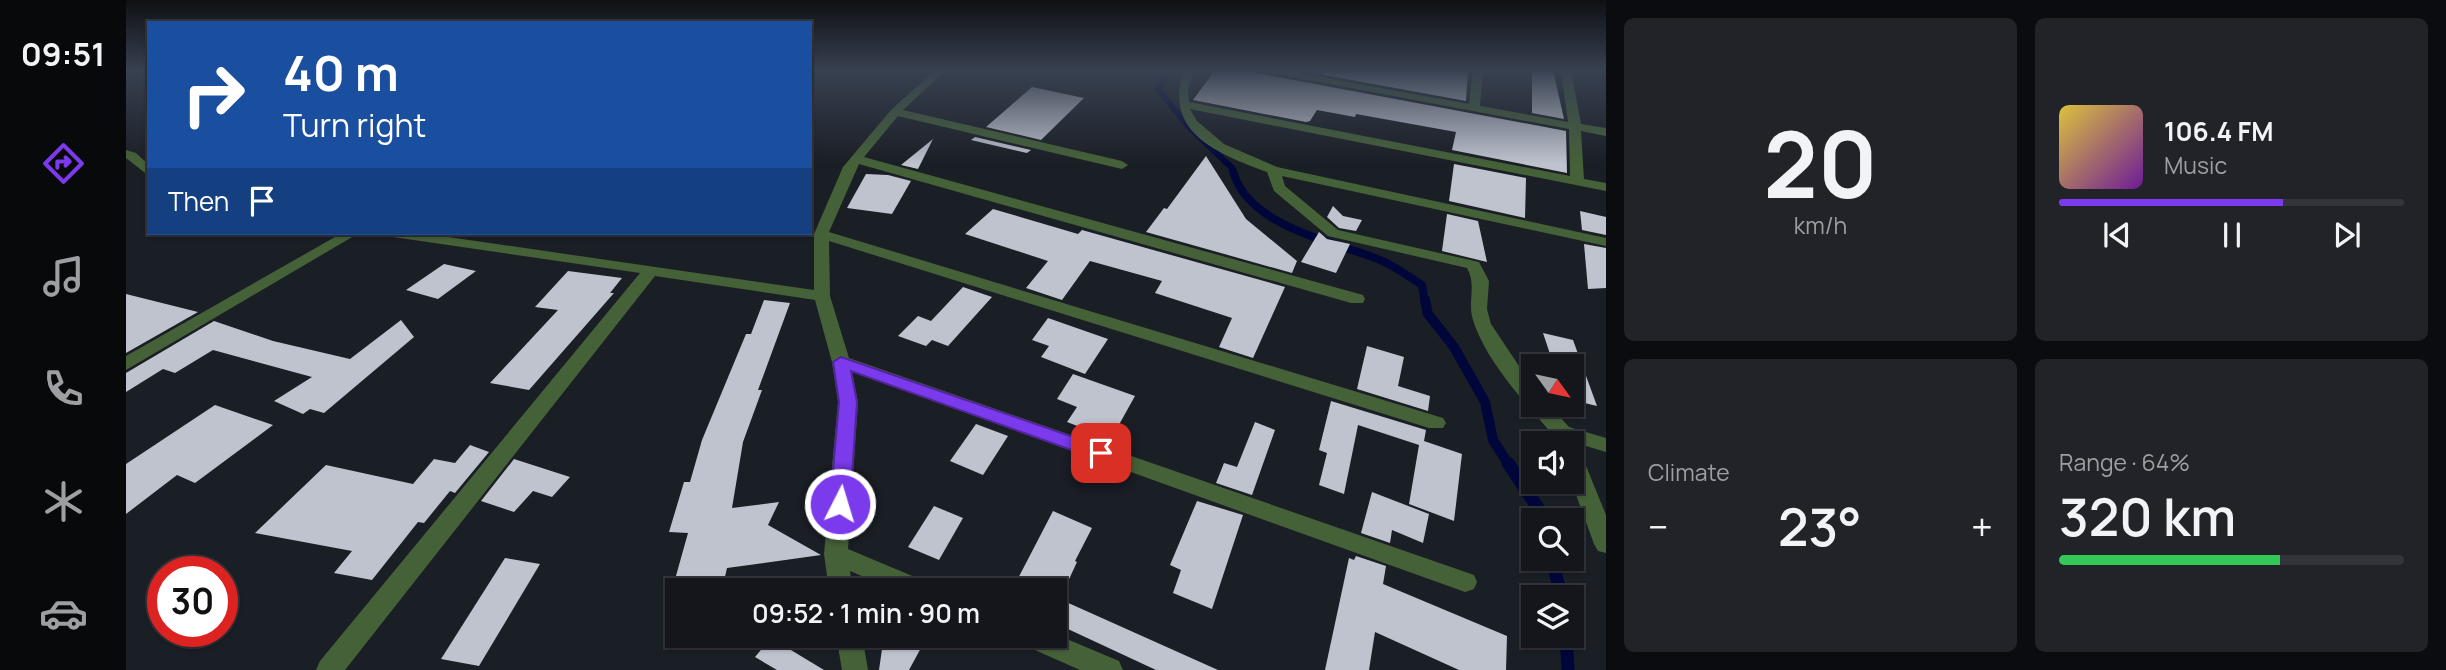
<!DOCTYPE html>
<meta charset="utf-8">
<style>
:root{--surface:#14161c;--page:#212329;--text:#f1f3f6;--muted:#9d9fa3;--line:#33353b;--accent:#7c3aed}
body{margin:0;font-family:Manrope,sans-serif;background:var(--page);color:var(--text);height:100vh;display:flex;flex-direction:column;font-size:26px;white-space:nowrap}
*{box-sizing:border-box;margin:0}
p{font-size:23px;color:var(--muted)}
.icon{flex:none;width:38px;height:38px;fill:none;stroke:currentColor;stroke-width:2;stroke-linecap:round;stroke-linejoin:round}
.map{position:relative;flex:1;overflow:hidden}
.side{display:flex;flex-direction:column;gap:18px;padding:18px;background:#0b0c0f;width:840px}
.side>*{flex:none}
.guide{position:absolute;left:21px;top:21px;width:665px;height:214px;border-radius:0px;box-shadow:0 2px 5px #0004,0 0 0 2px var(--line);background:#1a4fa0;color:#fff;overflow:hidden}
.needle{width:46px;rotate:123deg}
.tools{position:absolute;left:1395px;top:354px;display:grid;gap:14px}
.tools a{display:grid;place-items:center;width:63px;height:63px;border-radius:0px;background:var(--surface);box-shadow:0 2px 5px #0004,0 0 0 2px var(--line);font-size:35px}
.speed{position:absolute;left:21px;top:556px;display:flex;gap:14px;font-size:35px;font-weight:700;text-align:center}
.speed>*{display:grid;place-content:center;width:91px;height:91px;border-radius:50%;background:var(--surface);box-shadow:0 2px 5px #0004,0 0 0 2px var(--line);line-height:1}
.speed .limit{border:10px solid #d22;background:#fff;color:#111}
.pin{position:absolute;display:grid;place-items:center;width:60px;height:60px;color:#fff;margin:-30px;border-radius:14px;box-shadow:0 4px 10px #0006}
.me{position:absolute;width:77px;margin:-38px;rotate:5deg;stroke-linejoin:round;filter:drop-shadow(0 0 5px #0008)}
.turn{display:flex;align-items:center;gap:24px;height:147px;padding:0 21px;font-size:32px}
.turn .icon{width:91px;height:91px;stroke-width:2.5}
.turn b{display:block;font-size:49px;line-height:60px}
.then{display:flex;align-items:center;height:66px;padding:0 21px;background:#0003;gap:14px;font-size:26px}
.big{font-size:52px;font-weight:600;line-height:1.1}
.side .card{flex:1;display:flex;flex-direction:column;justify-content:center;gap:10px;min-width:0;padding:0 24px;border-radius:10px;background:var(--page)}
.side .dial{align-items:center;gap:0}
.dial b{font-size:91px;line-height:1}
.song{display:flex;align-items:center;gap:21px}
.cover{width:84px;height:84px;border-radius:10px;background:linear-gradient(135deg,hsl(50 70% 55%),hsl(280 70% 35%))}
.played{height:7px;border-radius:4px;background:linear-gradient(90deg,var(--accent) 65%,var(--line) 65%)}
.keys{display:flex;justify-content:space-around;direction:ltr}
.heat{display:flex;justify-content:space-between;align-items:center;font-size:38px;direction:ltr}
.charge{height:10px;border-radius:5px;background:linear-gradient(90deg,#34c759 64%,var(--line) 0)}
.side .tiles{flex:1;display:grid;gap:18px;grid-template-columns:repeat(2,1fr)}
.trip{position:absolute;left:539px;top:578px;width:402px;height:70px;border-radius:0px;background:var(--surface);box-shadow:0 2px 5px #0004,0 0 0 2px var(--line);font-weight:600;line-height:70px;text-align:center}
main{display:flex;flex:1;min-height:0}
.tab-bar{display:flex;flex-direction:column;width:126px;justify-content:space-around;align-items:center;background:#08090b;color:var(--muted)}
.tab-bar .icon{width:49px;height:49px}
.tab-bar .on{color:var(--accent)}
.tab-bar b{font-size:32px;color:var(--text)}
.map>svg:first-child{display:block}
.lines{fill:none;stroke-linecap:round;stroke-linejoin:round}
.stream-far3{stroke:#01063a;stroke-width:6}
.stream-far2{stroke:#01063a;stroke-width:8}
.stream-far1{stroke:#01063a;stroke-width:10}
.stream{stroke:#01063a;stroke-width:13}
.building{fill:#bec3ce}
.minor{fill:#456138;fill-rule:evenodd}
.route{fill:#7c3aed;stroke:#51269a;stroke-width:2}
</style>
<main>
<nav class="tab-bar">
<b>09:51</b>
<svg class="icon on" aria-label="directions" viewBox="0 0 24 24"><path d="M12 3l9 9-9 9-9-9zM9 14v-3h6M13 9l2 2-2 2"/></svg>
<svg class="icon" aria-label="music" viewBox="0 0 24 24"><path d="M9 18V5l10-2v13"/><circle cx="6" cy="18" r="3"/><circle cx="16" cy="16" r="3"/></svg>
<svg class="icon" aria-label="phone" viewBox="0 0 24 24"><path d="M5 4h4l2 5-3 2q2 4 5 5l2-3 5 2v4C11 20 4 13 5 4z"/></svg>
<svg class="icon" aria-label="climate" viewBox="0 0 24 24"><path d="M12 3v18M4 7l16 10M4 17L20 7"/></svg>
<svg class="icon" aria-label="car" viewBox="0 0 24 24"><path d="M5 17H2v-5l4-1 3-4h7l3 4 3 1v5h-3M9 17h6M6 11h13"/><circle cx="7" cy="17" r="2"/><circle cx="17" cy="17" r="2"/></svg>
</nav>
<div class="map">
<svg width="1480" height="670" viewBox="0 0 1480 670">
<rect width="100%" height="100%" fill="#1a1e25"/>
<g class="lines">
<path class="stream-far3" d="M1045,70L1032,89L1062,126L1106,168L1107,173"/>
<path class="stream-far2" d="M1107,171C1122,227 1207,241 1254,260C1269,266 1283,277 1296,285L1299,302"/>
<path class="stream-far1" d="M1299,300L1302,314L1328,347L1359,402L1367,440L1383,465"/>
<g class="stream">
<path d="M1382,463L1412,508L1415,520"/>
<path d="M1425,558L1436,597"/>
<path d="M1440,635L1442,670"/>
</g>
</g>
<g class="building">
<path d="M1089,70H1115L1440,131L1441,173L1326,150L1330,132L1230,114L1229,117L1191,110L1184,121L1180,122L1067,100Z"/>
<path d="M1171,70L1195,74L1196,70H1342L1340,101Z"/>
<path d="M1406,70H1427L1438,119L1406,113Z"/>
<path d="M906,87L958,98L915,140L860,127Z"/>
<path d="M849,137L905,150L901,153L845,140Z"/>
<path d="M807,139L792,169L775,165Z"/>
<path d="M1080,156L1120,219L1171,261L1166,273L1020,232L1038,208L1041,209Z"/>
<path d="M1328,164L1400,178L1399,218L1323,201Z"/>
<path d="M740,174L762,175L785,181L766,214L721,208Z"/>
<path d="M1207,206L1217,216L1236,220L1230,231L1213,228L1201,217Z"/>
<path d="M867,209L952,234L956,230L1159,287L1127,358L1093,347L1106,318L1029,293L1036,281L964,261L936,300L900,288L922,261L839,234Z"/>
<path d="M1454,211L1480,217V235L1456,230Z"/>
<path d="M1321,214L1352,221L1361,262L1316,251Z"/>
<path d="M1193,232L1201,239L1224,244L1210,273L1175,262Z"/>
<path d="M1458,244L1480,248V288L1462,289Z"/>
<path d="M318,264L350,271L312,299L280,290Z"/>
<path d="M442,271L496,278L484,293H488L403,390L364,383L432,310L409,307Z"/>
<path d="M837,287L866,297L822,346L806,340L800,346L772,336L792,316L805,321Z"/>
<path d="M0,294L72,312L0,353Z"/>
<path d="M638,300L664,303L632,390H636L617,442L606,508L653,502L642,525L695,555L601,568L596,590H546L562,533L543,532L558,482H564L576,440L620,334H625Z"/>
<path d="M922,318L982,339L959,374L915,357L923,346L906,340Z"/>
<path d="M275,320L288,337L198,413L184,409L177,414L148,401L186,377L87,350L49,373L37,369L0,392V373L88,321L147,341L224,359Z"/>
<path d="M1417,333L1447,340L1471,406L1446,400V366H1428Z"/>
<path d="M1241,346L1278,357L1272,386L1304,396L1302,411L1231,389Z"/>
<path d="M947,374L1009,396L985,439L941,422L951,407L931,399Z"/>
<path d="M1205,401L1300,430L1298,441L1336,454L1328,521L1283,504L1293,445L1232,425L1218,494L1193,485L1201,453L1193,450Z"/>
<path d="M89,405L147,425L69,483L51,475L0,514V464Z"/>
<path d="M1129,422L1149,430L1126,495L1090,483L1098,463L1111,467Z"/>
<path d="M850,424L882,436L857,475L824,461Z"/>
<path d="M344,445L363,452L329,493L324,491L298,523L292,522L246,580L208,573L226,551L129,533L200,465L287,484L308,459L329,463Z"/>
<path d="M388,459L444,477L426,497L407,491L388,512L355,501Z"/>
<path d="M1246,492L1303,514L1297,543L1266,530L1264,543L1235,533Z"/>
<path d="M1071,501L1117,515L1086,609L1047,593L1055,570L1044,565Z"/>
<path d="M808,506L837,518L813,560L782,547Z"/>
<path d="M927,511L966,528L949,561L951,562L938,590H886Z"/>
<path d="M1230,556L1260,566L1257,584L1381,636L1380,670H1333L1249,632L1243,670H1199L1223,558L1228,560Z"/>
<path d="M379,558L414,564L353,666L315,659Z"/>
<path d="M929,597L1092,670H1030L929,623Z"/>
<path d="M758,635H802L783,670H753Z"/>
<path d="M645,638L698,670H651L629,657Z"/>
</g>
<g class="lines">
<g class="minor">
<path d="M809,70H820L777,110L996,161L1002,165L996,169L772,116L738,157L1237,295L1239,299L1237,303H1225L733,164L703,232L1317,418L1320,423L1317,428H1303L703,241L704,296L723,358L1348,575L1351,582L1348,589L1339,592L726,372L732,402L722,549L803,583L806,590H768L724,571L727,590H703L698,554L712,402L706,362L689,300L529,276L219,670H190L194,661L514,273L267,237L260,233H295L688,290V234L717,167L765,110Z"/>
<path d="M1058,70H1068L1062,90L1063,102L1444,176L1443,129L1130,70H1154L1343,104L1347,70H1357L1354,106L1442,122L1435,70H1445L1455,124L1480,128V136L1455,131L1458,179L1480,183V191L1064,109L1071,121L1098,144L1151,167L1480,238V246L1156,176L1159,186L1212,230L1353,262L1363,281L1361,309L1365,324L1407,387V404H1422L1443,427L1480,438V452L1450,443L1446,448L1453,451L1456,456L1480,515V553L1472,551L1468,544L1445,481L1446,443H1430L1427,435C1399,403 1360,361 1347,320C1341,302 1351,286 1341,268L1202,236L1148,191L1141,172C1091,153 1037,133 1058,70Z"/>
<path d="M0,150L10,153L23,165V176L0,158Z"/>
<path d="M216,233H233L0,370V356Z"/>
<path d="M929,634L993,661L997,670H954L893,643L889,635Z"/>
<path d="M710,635H736L742,670H716Z"/>
</g>
</g>
<linearGradient id="sky" x2="0" y2="1"><stop stop-color="#0e1014"/><stop offset="0.43" stop-color="#384151"/><stop offset="1" stop-color="#384151" stop-opacity="0"/></linearGradient>
<rect width="1480" height="164" fill="url(#sky)"/>
<path class="route" d="M715,357L982,449L985,453L982,458H968L725,371L731,402L724,504L721,509L714,511L707,509L704,504L713,402L707,362Z"/>
</svg>
<div class="tools">
<a><svg class="needle" viewBox="-14 -14 28 28"><path d="M0-13l5 13h-10z" fill="#e53935"/><path d="M0 13l5-13h-10z" fill="#9d9fa3"/></svg></a>
<a><svg class="icon" aria-label="sound" viewBox="0 0 24 24"><path d="M4 9h4l5-4v14l-5-4H4zM17 9q2 3 0 6"/></svg></a>
<a><svg class="icon" aria-label="search" viewBox="0 0 24 24"><circle cx="10" cy="10" r="6"/><path d="M15 15l6 6"/></svg></a>
<a><svg class="icon" aria-label="layers" viewBox="0 0 24 24"><path d="M12 4l9 5-9 5-9-5zM3 14l9 5 9-5"/></svg></a>
</div>
<div class="speed"><div class="limit">30</div></div>
<div class="pin" style="left:975px;top:453px;background:#d93025"><svg class="icon" aria-label="arrive" viewBox="0 0 24 24"><path d="M6 21V4h12l-3 4 3 4H6"/></svg></div>
<svg class="me" style="left:714px;top:504px" viewBox="-20 -20 40 40"><circle r="17" fill="#7c3aed" stroke="#fff" stroke-width="3"/><path d="M0-11L8 9 0 5-8 9z" fill="#fff"/></svg>
<div class="trip">09:52 · 1 min · 90 m</div>
<div class="guide">
<div class="turn"><svg class="icon" aria-label="right" viewBox="0 0 24 24"><path d="M7 20v-9h11M14 6l5 5-5 5"/></svg><div><b>40 m</b>Turn right</div></div>
<div class="then">Then<svg class="icon" aria-label="arrive" viewBox="0 0 24 24"><path d="M6 21V4h12l-3 4 3 4H6"/></svg></div>
</div>
</div>
<section class="side">
<div class="tiles">
<div class="card dial"><b>20</b><p>km/h</p></div>
<div class="card">
<div class="song"><i class="cover"></i><div><b>106.4 FM</b><p>Music</p></div></div>
<div class="played"></div>
<div class="keys"><svg class="icon" aria-label="previous" viewBox="0 0 24 24"><path d="M18 5L8 12l10 7zM5 5v14"/></svg><svg class="icon" aria-label="pause" viewBox="0 0 24 24"><path d="M8 5v14M16 5v14"/></svg><svg class="icon" aria-label="next" viewBox="0 0 24 24"><path d="M6 5l10 7-10 7zM19 5v14"/></svg></div>
</div>
<div class="card"><p>Climate</p>
<div class="heat"><a>−</a><b class="big">23°</b><a>+</a></div>
</div>
<div class="card"><p>Range · 64%</p><b class="big">320 km</b><div class="charge"></div></div>
</div>
</section>
</main>
